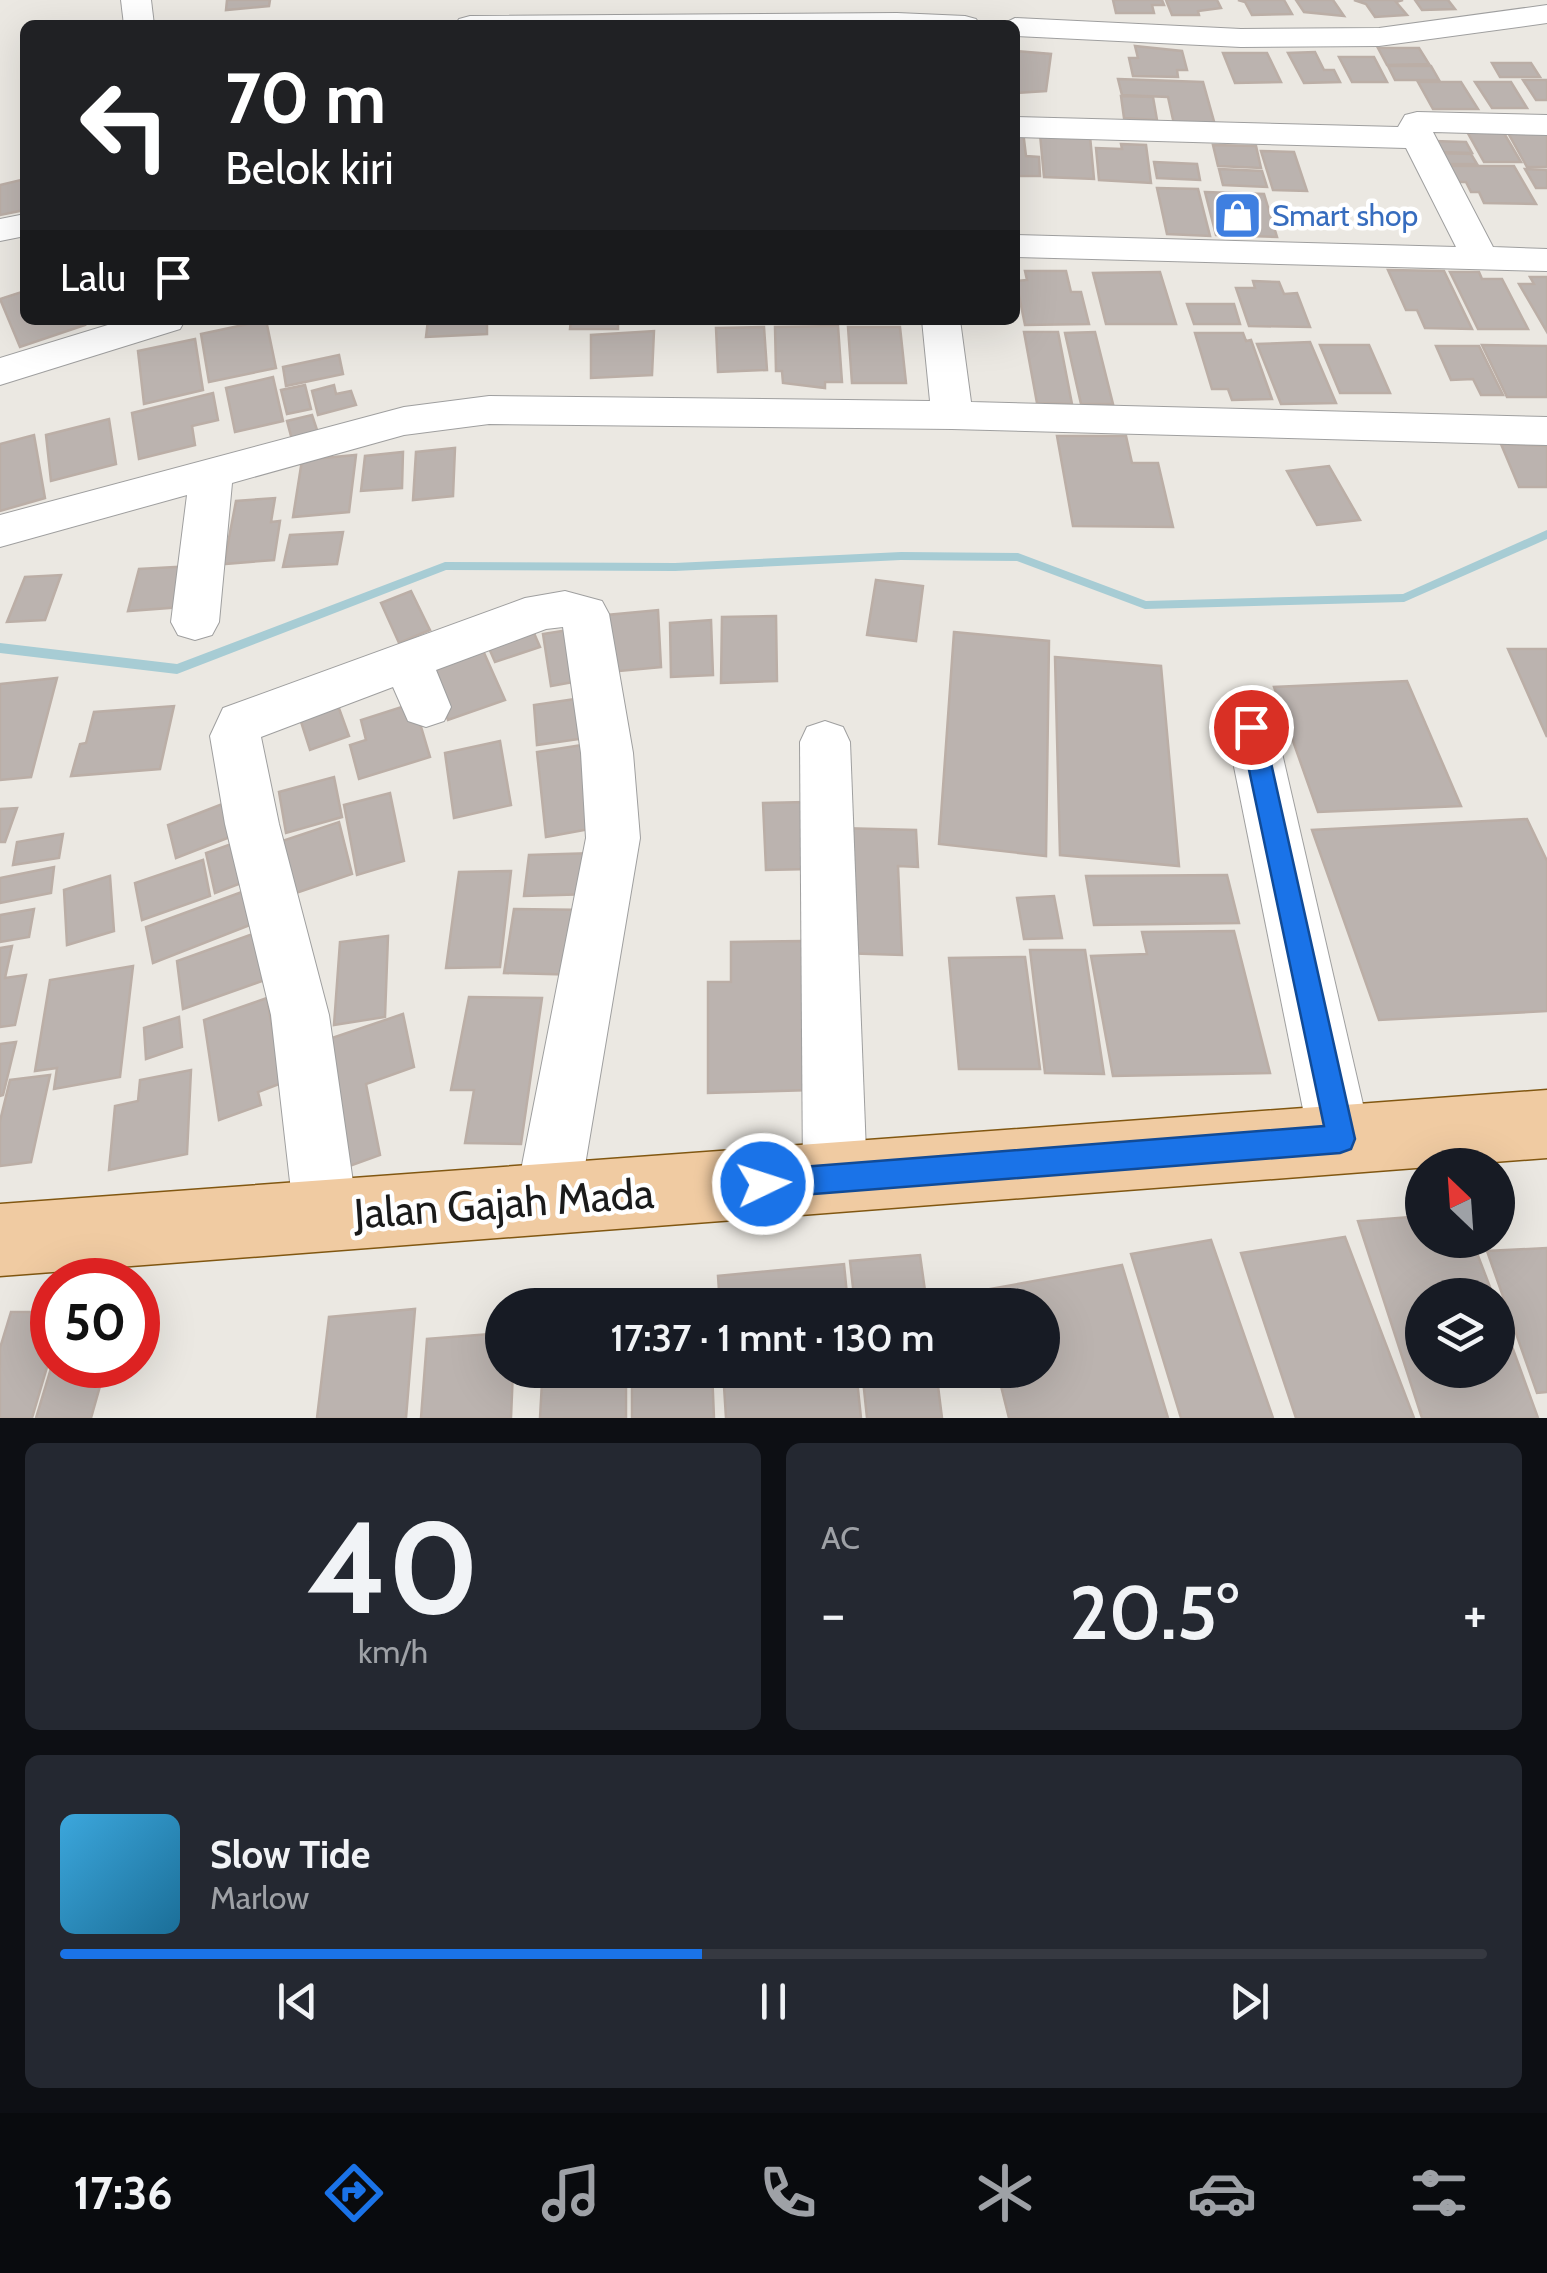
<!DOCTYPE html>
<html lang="id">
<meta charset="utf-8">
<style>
:root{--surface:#171b24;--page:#242831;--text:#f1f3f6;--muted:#9ea1a6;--line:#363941;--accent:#1a73e8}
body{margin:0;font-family:Cabin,sans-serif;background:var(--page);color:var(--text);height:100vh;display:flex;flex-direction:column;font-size:38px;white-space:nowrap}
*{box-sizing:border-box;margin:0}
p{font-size:32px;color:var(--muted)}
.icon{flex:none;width:55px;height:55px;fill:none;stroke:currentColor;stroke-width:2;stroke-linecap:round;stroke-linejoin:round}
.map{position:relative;height:1418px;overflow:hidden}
.side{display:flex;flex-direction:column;gap:25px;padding:25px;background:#0d0f14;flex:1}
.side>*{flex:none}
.hud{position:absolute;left:20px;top:20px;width:1000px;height:305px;border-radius:15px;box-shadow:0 10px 40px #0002;background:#202124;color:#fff;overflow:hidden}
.needle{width:65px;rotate:335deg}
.fabs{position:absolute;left:1405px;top:1148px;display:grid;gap:20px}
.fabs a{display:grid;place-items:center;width:110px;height:110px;border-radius:50%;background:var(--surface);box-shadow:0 10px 40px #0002;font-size:50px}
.speed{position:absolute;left:30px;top:1258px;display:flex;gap:20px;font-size:50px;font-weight:700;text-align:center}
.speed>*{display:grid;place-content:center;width:130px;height:130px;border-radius:50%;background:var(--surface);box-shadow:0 10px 40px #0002;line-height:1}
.speed .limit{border:15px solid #d22;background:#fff;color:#111}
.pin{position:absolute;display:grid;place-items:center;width:85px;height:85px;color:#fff;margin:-42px;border:5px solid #fff;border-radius:50%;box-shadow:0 2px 10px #0007}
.me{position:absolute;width:110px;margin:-55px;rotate:86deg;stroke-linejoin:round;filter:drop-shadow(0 0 8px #0008)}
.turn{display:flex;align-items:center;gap:35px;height:210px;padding:0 40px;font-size:45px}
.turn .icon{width:130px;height:130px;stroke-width:2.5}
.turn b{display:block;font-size:70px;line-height:85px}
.then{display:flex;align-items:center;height:95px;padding:0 40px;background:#0003;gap:20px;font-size:38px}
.big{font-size:75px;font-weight:600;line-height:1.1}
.side .widget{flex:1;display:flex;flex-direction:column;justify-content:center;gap:15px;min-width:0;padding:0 35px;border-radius:15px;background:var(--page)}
.side .dial{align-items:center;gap:0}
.dial b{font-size:130px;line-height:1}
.song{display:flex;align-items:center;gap:30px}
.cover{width:120px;height:120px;border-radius:15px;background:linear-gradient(135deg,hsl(200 70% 55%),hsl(200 70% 35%))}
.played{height:10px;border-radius:5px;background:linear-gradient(90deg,var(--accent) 45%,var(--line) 45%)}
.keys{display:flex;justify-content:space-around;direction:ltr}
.heat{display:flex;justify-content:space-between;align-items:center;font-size:55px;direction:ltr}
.side .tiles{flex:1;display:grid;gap:25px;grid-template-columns:1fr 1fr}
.widget:last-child{grid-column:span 2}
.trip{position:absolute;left:485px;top:1288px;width:575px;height:100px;border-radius:50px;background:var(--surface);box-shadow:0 10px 40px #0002;font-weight:600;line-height:100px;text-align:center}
.tabs{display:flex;height:160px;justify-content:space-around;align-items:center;background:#090b0e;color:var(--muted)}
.tabs .icon{width:70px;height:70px}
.tabs .current{color:var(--accent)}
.tabs b{font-size:45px;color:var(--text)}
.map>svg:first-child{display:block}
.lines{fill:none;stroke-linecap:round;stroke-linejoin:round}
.stream{fill:#a7ccd4;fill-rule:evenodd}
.building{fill:#bbb3af;stroke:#bbaea6;stroke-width:2.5}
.minor-casing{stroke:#9f9f9f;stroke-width:2}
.major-casing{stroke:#815711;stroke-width:3}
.minor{fill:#fff;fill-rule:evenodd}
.major{fill:#f0cba2;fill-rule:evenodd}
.route{fill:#1a73e8;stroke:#114b97;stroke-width:2.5}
.labels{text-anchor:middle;stroke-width:9;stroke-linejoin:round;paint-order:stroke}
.far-shop-label{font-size:30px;fill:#366cbe;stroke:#fff;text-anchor:start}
.near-street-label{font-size:42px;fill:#1b1b1b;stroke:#fff}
</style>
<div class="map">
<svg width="1547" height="1418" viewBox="0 0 1547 1418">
<rect width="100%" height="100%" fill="#ebe8e2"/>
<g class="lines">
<path class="stream" d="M1547,530V539L1404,602L1145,609L1017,561L901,560L675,571L446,570L177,674L0,653V643L177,664L445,562L675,563L901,552L1018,553L1146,601L1403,594Z"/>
</g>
<g class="building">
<path d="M227,0H270L269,6L226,10Z"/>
<path d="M1113,0H1162L1164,5H1152L1154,13H1116Z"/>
<path d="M1166,0H1217L1221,8L1198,11L1199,15H1172Z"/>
<path d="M1238,0H1284L1292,14L1252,15L1245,2Z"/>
<path d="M1296,0H1333L1344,16L1304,12Z"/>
<path d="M1354,0H1403L1396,2L1407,15L1375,17L1366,4Z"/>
<path d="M1415,0H1448L1455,9L1422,10Z"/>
<path d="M1135,46L1182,51L1187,70H1177L1178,77L1133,76L1129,58H1138Z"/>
<path d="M1378,48H1419L1429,64L1387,65Z"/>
<path d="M1015,51L1051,54L1046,91L1015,93Z"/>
<path d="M1315,52L1324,70H1334L1340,82L1304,83L1288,53Z"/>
<path d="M1223,53H1267L1281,82L1235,83Z"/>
<path d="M1339,57H1374L1387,82H1352Z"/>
<path d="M1492,63H1531L1540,77H1500Z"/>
<path d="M1388,66H1431L1439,80H1395Z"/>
<path d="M1118,79L1203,82L1215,125L1174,124L1168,97L1122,95Z"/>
<path d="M1523,80H1547V100H1536Z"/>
<path d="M1418,82H1461L1478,109H1433Z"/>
<path d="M1475,82H1511L1527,108H1492Z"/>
<path d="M1121,96L1153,97L1157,120L1124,118Z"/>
<path d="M1465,128H1501L1521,162H1484Z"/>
<path d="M1015,130L1023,131L1026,156L1039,157L1040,176H1015Z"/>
<path d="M1507,131L1547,132V167H1527Z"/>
<path d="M1040,134L1090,136L1094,179L1044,177Z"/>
<path d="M1433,141L1466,142L1472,153L1439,152Z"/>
<path d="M1121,144L1146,145L1151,183L1099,180L1096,148L1122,149Z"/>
<path d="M1213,145L1256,146L1261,168L1218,166Z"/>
<path d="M1261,151L1294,152L1307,191L1273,190Z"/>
<path d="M1434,153L1471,154L1477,164H1439Z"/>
<path d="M1154,162L1197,164L1200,180L1157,178Z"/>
<path d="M1448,166H1514L1536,204L1484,203L1479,192H1471L1466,182H1456Z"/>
<path d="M1219,169L1262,171L1267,187L1223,185Z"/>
<path d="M1525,169L1547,170V188H1536Z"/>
<path d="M25,179V210L0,215V185Z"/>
<path d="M1157,188L1198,189L1210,236L1167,234Z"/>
<path d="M1205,192L1264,194L1277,237L1216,235Z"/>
<path d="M1388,270L1444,271L1472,329L1425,328L1417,310H1406Z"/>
<path d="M1025,271H1066L1071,292H1081L1089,324L1025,325L1016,281L1027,280Z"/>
<path d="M1160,272L1176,324H1106L1093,273Z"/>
<path d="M1450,272H1479L1482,279H1502L1528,329H1478Z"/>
<path d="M1530,277H1547V332L1519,284H1534Z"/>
<path d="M1253,281L1279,282L1284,294L1297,293L1310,327L1249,326L1236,288H1255Z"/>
<path d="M25,291V320H83L85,325L20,347L0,299Z"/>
<path d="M1187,304H1234L1240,324H1194Z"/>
<path d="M266,320L276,368L209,382L201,334Z"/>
<path d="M428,320H487V334L426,337Z"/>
<path d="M571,320H618V329H570Z"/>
<path d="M838,326L842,382H825V388L783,383L782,371H776L775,327Z"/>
<path d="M764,327L767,370L718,372L716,328Z"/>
<path d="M848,327H900L906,383H852Z"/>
<path d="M654,331L652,375L591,378V335Z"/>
<path d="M1024,332H1058L1072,404L1037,403Z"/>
<path d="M1095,332L1113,404H1081L1065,333Z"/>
<path d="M1195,333H1243L1246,341L1251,340L1272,399L1232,400L1228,389H1212Z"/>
<path d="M195,339L203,390L144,404L138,351Z"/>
<path d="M1310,342L1336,403L1281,404L1257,344Z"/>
<path d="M1320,345H1369L1390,393H1340Z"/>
<path d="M1482,345L1547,346V397H1507Z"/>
<path d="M1436,346H1479L1503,395H1481L1473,379L1451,380Z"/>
<path d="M339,355L343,374L286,386L283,367Z"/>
<path d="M273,377L283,421L235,432L226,388Z"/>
<path d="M305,385L311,409L287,414L281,390Z"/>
<path d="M334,385L336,394L351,391L356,405L318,415L312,391Z"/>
<path d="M213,393L218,420L192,426L195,445L139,459L132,413Z"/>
<path d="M312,415L318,433L292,440L287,421Z"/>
<path d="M109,419L116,464L51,481L46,435Z"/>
<path d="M34,435L45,498L0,511V444Z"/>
<path d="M1057,436H1126L1132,463H1158L1173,527L1073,526Z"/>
<path d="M1501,444L1547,446V487H1519Z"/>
<path d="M455,448L453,496L413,500L416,452Z"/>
<path d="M403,452L402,488L361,491L365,456Z"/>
<path d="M356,455L349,512L293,517L302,460Z"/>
<path d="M1329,466L1360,520L1317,525L1287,471Z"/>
<path d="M275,498L271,522L280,521L274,560L224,564L236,501Z"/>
<path d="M343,532L337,564L283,567L290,535Z"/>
<path d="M192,566L182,607L128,611L139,569Z"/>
<path d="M61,575L45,620L7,622L25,577Z"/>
<path d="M876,580L923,586L916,641L867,635Z"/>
<path d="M411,591L430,630L399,643L381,603Z"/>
<path d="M658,610L661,667L609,672L607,615Z"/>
<path d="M776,616L777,681L721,683L722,617Z"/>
<path d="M527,617L540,647L495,662L482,632Z"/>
<path d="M711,620L713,675L671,677L670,623Z"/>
<path d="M581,628L590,679L551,686L543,634Z"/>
<path d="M954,632L1049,641L1046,856L939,844Z"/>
<path d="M477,637L505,700L448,720L422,656Z"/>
<path d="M1508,649H1547V737Z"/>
<path d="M1055,657L1161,666L1179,866L1060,855Z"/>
<path d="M57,678L31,777L0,780V684Z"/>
<path d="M1407,681L1461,806L1318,812L1274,687Z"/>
<path d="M332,689L349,736L310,750L295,703Z"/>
<path d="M589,697L593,737L537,745L534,705Z"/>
<path d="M414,703L430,757L359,779L350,745L366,740L361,720Z"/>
<path d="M174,706L160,769L71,776L80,744L86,743L94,712Z"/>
<path d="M500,741L511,805L454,818L445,753Z"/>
<path d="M595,743L606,826L546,837L537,752Z"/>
<path d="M334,777L342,817L286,833L279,792Z"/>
<path d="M390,793L404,861L357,875L344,805Z"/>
<path d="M233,800L243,832L176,858L168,825Z"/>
<path d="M805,802L810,869L766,870L763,803Z"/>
<path d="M17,808L5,842H0V809Z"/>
<path d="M1527,819L1547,861V1011L1379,1020L1312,830Z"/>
<path d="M339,822L352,874L278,899L267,846Z"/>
<path d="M838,828L916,830L918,867L898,866L902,955L839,953Z"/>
<path d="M63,834L59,858L13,865L17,842Z"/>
<path d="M243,840L252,879L215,893L206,853Z"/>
<path d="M595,853L593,894L524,896L529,855Z"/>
<path d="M203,860L210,896L142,920L135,883Z"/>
<path d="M54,867L51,893L0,903V878Z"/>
<path d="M511,871L500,967L446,968L459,872Z"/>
<path d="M1227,875L1239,923L1094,925L1086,876Z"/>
<path d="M110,876L114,931L67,945L64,890Z"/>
<path d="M242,892L250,925L153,963L146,927Z"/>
<path d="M1054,896L1062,938L1024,939L1017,898Z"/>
<path d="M34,909L29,937L0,942V915Z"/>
<path d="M514,909L591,910L583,975L504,973Z"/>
<path d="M267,929L276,976L183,1009L177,961Z"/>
<path d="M1234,931L1270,1073L1113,1076L1091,956L1147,954L1142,932Z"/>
<path d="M388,936L385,1017L334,1025L340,942Z"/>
<path d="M804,941L812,1090L708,1093V982H731V942Z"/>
<path d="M12,946L5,978L26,975L15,1025L0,1027V948Z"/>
<path d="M1030,950H1085L1104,1074L1045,1073Z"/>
<path d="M1025,957L1040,1069H959L949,958Z"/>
<path d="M133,966L120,1077L54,1089L57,1068L35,1071L50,980Z"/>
<path d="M469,997L542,998L521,1144L465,1143L474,1090H451Z"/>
<path d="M267,998L282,1083L258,1092L261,1105L219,1120L204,1020Z"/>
<path d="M403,1014L414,1067L366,1084L380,1155L330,1173L308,1046Z"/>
<path d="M179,1017L182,1047L146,1059L144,1028Z"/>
<path d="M16,1042L3,1095L0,1096V1044Z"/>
<path d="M191,1070L187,1154L109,1170L115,1106L138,1101L140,1080Z"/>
<path d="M50,1075L31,1162L0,1166V1121L10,1080Z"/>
<path d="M1422,1216V1240H1472L1493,1295H1422V1370H1498V1308L1538,1418H1422L1358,1221Z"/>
<path d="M1345,1237L1414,1418H1296L1241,1253Z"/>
<path d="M1211,1240L1273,1418H1181L1131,1254Z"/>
<path d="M1547,1248V1392L1537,1393L1487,1251Z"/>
<path d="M920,1255L927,1305H855L850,1261Z"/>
<path d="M844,1264L848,1305H720L718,1276Z"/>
<path d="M1122,1265L1168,1418H1009L997,1370H1042V1305H982L979,1291Z"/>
<path d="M415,1309L406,1418H317L329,1317Z"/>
<path d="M11,1312H52V1350L32,1418H0V1348Z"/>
<path d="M502,1333V1370H513L511,1418H421L427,1339Z"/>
<path d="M52,1365H106L91,1418H36Z"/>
<path d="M632,1370H712L714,1418H632Z"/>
<path d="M723,1370H856L861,1418H726Z"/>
<path d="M862,1370H936L942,1418H867Z"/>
<path d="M626,1374V1418H540L542,1382Z"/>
</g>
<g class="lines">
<defs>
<g id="minor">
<path d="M121,0H151L154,25H124Z"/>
<path d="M1547,5V23L1379,46L1241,47L1015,36V25H1001L1015,18L1241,29L1379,28Z"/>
<path d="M897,13L965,16L976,19L980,25H455L459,19L470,16Z"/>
<path d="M1417,112L1547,115V135L1433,132L1493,247L1547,249V271L1015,257V235L1456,247L1406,148L1015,137V117L1398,127L1405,115Z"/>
<path d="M25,214V236L0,241V219Z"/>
<path d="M124,320H185L180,329L0,385V358Z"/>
<path d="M922,320H960L971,402L1547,417V445L952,429L489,424L404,435L232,483L219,622L212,635L195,640L178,635L171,622L187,495L0,547V515L404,407L489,396L930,401Z"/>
<path d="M565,591L602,601L609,614L633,753L640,838L579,1201L570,1224L547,1233L524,1224L515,1201L586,838L581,753L563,627L546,629L436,670L451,707L444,721L426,727L408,721L393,687L261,737L279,824L329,1015L358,1217L349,1240L326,1249L303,1240L294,1217L271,1015L225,824L210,736L223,708L525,598Z"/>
<path d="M1251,706L1269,712L1276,727L1371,1139L1362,1161L1340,1170L1318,1161L1309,1139L1226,727L1233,712Z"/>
<path d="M825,721L843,727L850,742L867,1178L857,1200L835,1210L813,1200L803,1178L800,742L807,727Z"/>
</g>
<path id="major" d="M1547,1090V1158L0,1276V1204Z"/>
</defs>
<use href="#minor" class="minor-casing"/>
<use href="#major" class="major-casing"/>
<use href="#minor" class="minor"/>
<use href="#major" class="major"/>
</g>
<path class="route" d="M1251,717L1259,720L1263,727L1355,1139L1351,1149L1340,1153L763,1198L753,1194L749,1184L753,1174L763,1170L1324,1126L1240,727L1243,720Z"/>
<defs>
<symbol id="shop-square" viewBox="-11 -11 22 22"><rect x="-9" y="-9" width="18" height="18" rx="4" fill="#3f7fe0" stroke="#fff"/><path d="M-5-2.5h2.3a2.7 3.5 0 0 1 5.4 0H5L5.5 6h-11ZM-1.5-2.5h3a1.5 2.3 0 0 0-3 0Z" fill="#fff"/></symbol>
</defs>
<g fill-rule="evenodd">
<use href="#shop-square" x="1210" y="188" width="55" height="55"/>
</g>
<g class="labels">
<g class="far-shop-label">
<text x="1272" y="226">Smart shop</text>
</g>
<g class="near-street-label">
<text transform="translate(504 1203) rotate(-4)" y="15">Jalan Gajah Mada</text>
</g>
</g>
</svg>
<div class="fabs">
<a><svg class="needle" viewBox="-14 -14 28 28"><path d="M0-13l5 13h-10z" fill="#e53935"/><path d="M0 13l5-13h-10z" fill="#9ea1a6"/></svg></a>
<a><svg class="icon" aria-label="layers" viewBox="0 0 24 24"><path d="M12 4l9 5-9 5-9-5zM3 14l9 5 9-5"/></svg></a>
</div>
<div class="speed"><div class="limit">50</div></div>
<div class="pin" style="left:1251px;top:727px;background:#d93025"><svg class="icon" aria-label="arrive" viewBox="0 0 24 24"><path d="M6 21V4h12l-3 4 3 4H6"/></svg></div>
<svg class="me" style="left:763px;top:1184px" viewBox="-20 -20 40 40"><circle r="17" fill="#1a73e8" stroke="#fff" stroke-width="3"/><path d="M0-11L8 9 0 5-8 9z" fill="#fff"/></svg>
<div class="trip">17:37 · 1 mnt · 130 m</div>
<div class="hud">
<div class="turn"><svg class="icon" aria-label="left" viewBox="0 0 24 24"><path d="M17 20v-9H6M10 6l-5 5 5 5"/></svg><div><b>70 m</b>Belok kiri</div></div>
<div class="then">Lalu<svg class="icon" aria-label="arrive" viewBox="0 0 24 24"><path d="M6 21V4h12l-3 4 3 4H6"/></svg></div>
</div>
</div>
<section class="side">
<div class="tiles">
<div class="widget dial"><b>40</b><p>km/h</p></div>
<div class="widget"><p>AC</p>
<div class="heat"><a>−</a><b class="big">20.5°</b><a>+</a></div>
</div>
<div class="widget">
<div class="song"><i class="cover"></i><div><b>Slow Tide</b><p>Marlow</p></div></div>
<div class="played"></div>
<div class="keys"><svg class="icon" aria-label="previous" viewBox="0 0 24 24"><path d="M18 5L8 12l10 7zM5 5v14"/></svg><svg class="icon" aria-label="pause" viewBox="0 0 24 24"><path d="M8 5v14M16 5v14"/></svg><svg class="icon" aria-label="next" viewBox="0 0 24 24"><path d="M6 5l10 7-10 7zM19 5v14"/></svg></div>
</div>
</div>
</section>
<nav class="tabs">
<b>17:36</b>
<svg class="icon current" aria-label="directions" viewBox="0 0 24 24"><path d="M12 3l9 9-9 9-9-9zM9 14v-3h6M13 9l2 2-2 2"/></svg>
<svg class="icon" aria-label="music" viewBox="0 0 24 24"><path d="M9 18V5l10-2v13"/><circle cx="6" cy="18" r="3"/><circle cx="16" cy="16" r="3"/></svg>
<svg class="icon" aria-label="phone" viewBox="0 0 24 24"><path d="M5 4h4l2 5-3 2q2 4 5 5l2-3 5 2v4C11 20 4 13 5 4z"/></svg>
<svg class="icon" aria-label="climate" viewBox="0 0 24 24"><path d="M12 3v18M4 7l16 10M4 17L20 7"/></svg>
<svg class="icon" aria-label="car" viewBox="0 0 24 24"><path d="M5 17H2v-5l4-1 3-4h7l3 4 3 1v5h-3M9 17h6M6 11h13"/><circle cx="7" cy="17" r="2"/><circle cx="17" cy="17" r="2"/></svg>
<svg class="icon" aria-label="filters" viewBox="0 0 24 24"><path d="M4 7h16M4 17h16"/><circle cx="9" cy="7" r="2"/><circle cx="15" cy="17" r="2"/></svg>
</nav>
